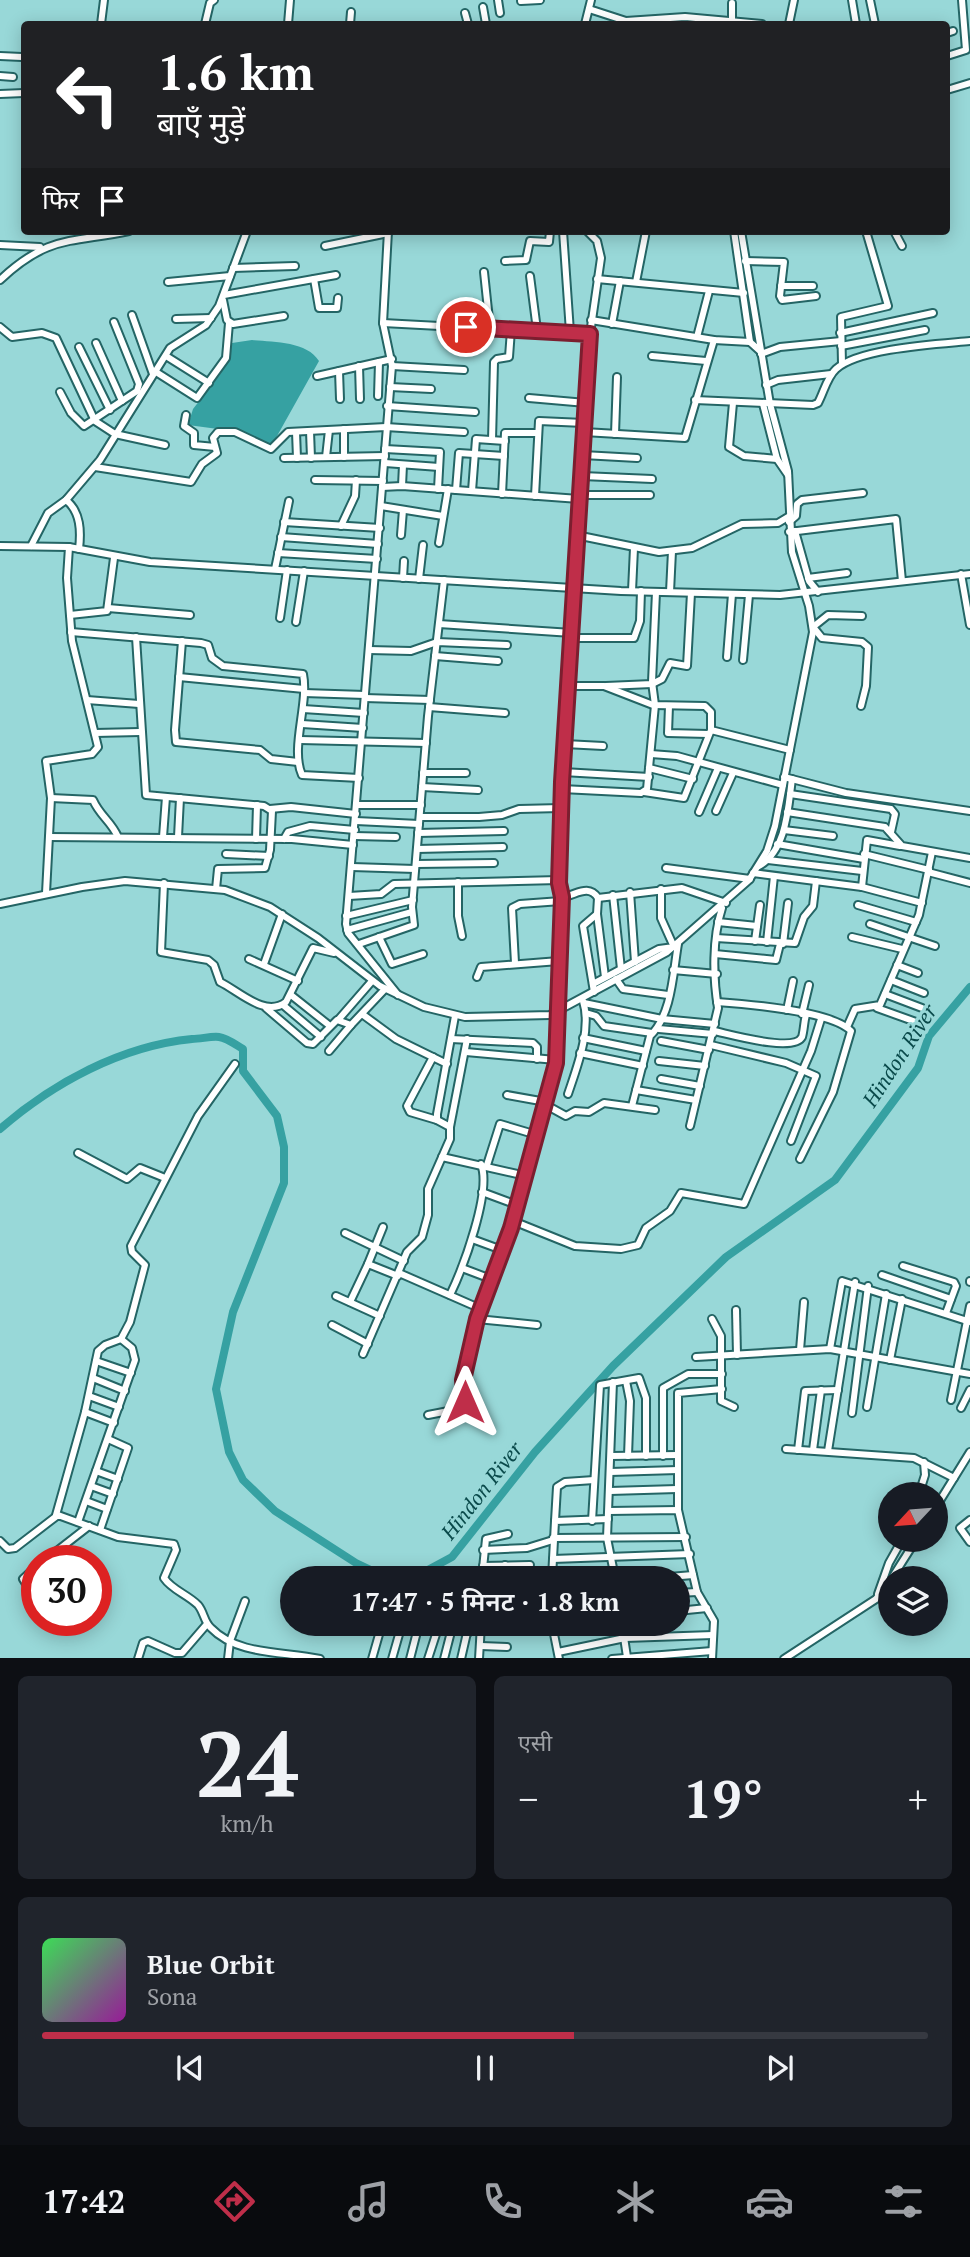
<!DOCTYPE html>
<html lang="hi">
<meta charset="utf-8">
<style>
:root{--surface:#171b24;--page:#20242c;--text:#f1f3f6;--muted:#9ea1a6;--line:#363941;--accent:#bf2e49}
body{margin:0;font-family:"PT Serif","Noto Sans Devanagari",serif;background:var(--page);color:var(--text);height:100vh;display:flex;flex-direction:column;font-size:26px;white-space:nowrap}
*{box-sizing:border-box;margin:0}
p{font-size:23px;color:var(--muted)}
.icon{flex:none;width:38px;height:38px;fill:none;stroke:currentColor;stroke-width:2;stroke-linecap:round;stroke-linejoin:round}
.map{position:relative;height:1658px;overflow:hidden}
.panel{display:flex;flex-direction:column;gap:18px;padding:18px;background:#0d0f14;flex:1}
.panel>*{flex:none}
.top-card{position:absolute;left:21px;top:21px;width:929px;height:214px;border-radius:7px;box-shadow:0 4px 18px #0003;background:#202124;color:#fff;overflow:hidden}
.needle{width:46px;rotate:244deg}
.buttons{position:absolute;left:878px;top:1482px;display:grid;gap:14px}
.buttons a{display:grid;place-items:center;width:70px;height:70px;border-radius:50%;background:var(--surface);box-shadow:0 4px 18px #0003;font-size:35px}
.speed{position:absolute;left:21px;top:1545px;display:flex;gap:14px;font-size:35px;font-weight:700;text-align:center}
.speed>*{display:grid;place-content:center;width:91px;height:91px;border-radius:50%;background:var(--surface);box-shadow:0 4px 18px #0003;line-height:1}
.speed .limit{border:10px solid #d22;background:#fff;color:#111}
.pin{position:absolute;display:grid;place-items:center;width:60px;height:60px;color:#fff;margin:-30px;border:4px solid #fff;border-radius:50%;box-shadow:0 2px 7px #0007}
.me{position:absolute;width:77px;margin:-38px;rotate:0deg;stroke-linejoin:round;filter:drop-shadow(0 0 5px #0008)}
.turn{display:flex;align-items:center;gap:24px;height:147px;padding:0 21px;font-size:32px}
.turn .icon{width:91px;height:91px;stroke-width:2.5}
.turn b{display:block;font-size:49px;line-height:60px}
.then{display:flex;align-items:center;height:66px;padding:0 21px;background:#0003;gap:14px;font-size:26px}
.big{font-size:52px;font-weight:600;line-height:1.1}
.panel .tile{flex:1;display:flex;flex-direction:column;justify-content:center;gap:10px;min-width:0;padding:0 24px;border-radius:10px;background:var(--page)}
.panel .dial{align-items:center;gap:0}
.dial b{font-size:91px;line-height:1}
.song{display:flex;align-items:center;gap:21px}
.cover{width:84px;height:84px;border-radius:10px;background:linear-gradient(135deg,hsl(130 70% 55%),hsl(300 70% 35%))}
.played{height:7px;border-radius:4px;background:linear-gradient(90deg,var(--accent) 60%,var(--line) 60%)}
.keys{display:flex;justify-content:space-around;direction:ltr}
.heat{display:flex;justify-content:space-between;align-items:center;font-size:38px;direction:ltr}
.panel .tiles{flex:1;display:grid;gap:18px;grid-template-columns:1fr 1fr}
.tile:last-child{grid-column:span 2}
.trip{position:absolute;left:280px;top:1566px;width:410px;height:70px;border-radius:35px;background:var(--surface);box-shadow:0 4px 18px #0003;font-weight:600;line-height:70px;text-align:center}
.tabs{display:flex;height:112px;justify-content:space-around;align-items:center;background:#090b0e;color:var(--muted)}
.tabs .icon{width:49px;height:49px}
.tabs .selected{color:var(--accent)}
.tabs b{font-size:32px;color:var(--text)}
.map>svg:first-child{display:block}
.water{fill:#36a1a2}
.lines{fill:none;stroke-linecap:round;stroke-linejoin:round}
.river{stroke:#36a1a2;stroke-width:8}
.minor-casing{stroke:#246565;stroke-width:10}
.minor{stroke:#fff;stroke-width:6}
.route-casing{stroke:#7c1e2f;stroke-width:18}
.route{stroke:#bf2e49;stroke-width:12}
.labels{text-anchor:middle;stroke-width:7;stroke-linejoin:round;paint-order:stroke}
.water-label{font-size:21px;font-style:italic;fill:#0a4a4b;stroke:#98d8d8}
</style>
<div class="map">
<svg width="970" height="1659" viewBox="0 0 970 1659">
<rect width="100%" height="100%" fill="#98d8d8"/>
<path class="water" d="M252,340C273,342 307,341 319,361L272,445L218,429L188,425L193,409L221,373L232,343Z"/>
<g class="lines">
<path class="river" d="M0,1129C53,1083 121,1046 192,1039C201,1039 211,1036 219,1037C227,1038 236,1045 243,1049V1071L277,1116L284,1147V1183L233,1312L216,1389L229,1452L243,1480L275,1511L356,1563L377,1573L399,1578L426,1571L452,1557L535,1452L613,1366L726,1257L835,1180L918,1068L929,1036L970,987"/>
<defs>
<g id="minor">
<path d="M498,0L500,13"/>
<path d="M852,0L856,24"/>
<path d="M870,0L875,24"/>
<path d="M521,1L540,0"/>
<path d="M483,7L486,24"/>
<path d="M589,9L626,21L685,17L762,24"/>
<path d="M465,13L468,24"/>
<path d="M732,22V3"/>
<path d="M101,24L104,0"/>
<path d="M205,24L210,3L214,0"/>
<path d="M288,24L290,0"/>
<path d="M350,24L351,12"/>
<path d="M585,24L591,0"/>
<path d="M789,24L794,0"/>
<path d="M947,33L953,31"/>
<path d="M0,56L22,57"/>
<path d="M947,56L966,50L962,0"/>
<path d="M0,76L13,77"/>
<path d="M947,90L970,83"/>
<path d="M0,94L24,93"/>
<path d="M388,231L383,323L392,366L346,924L348,933L398,995"/>
<path d="M563,231L570,332"/>
<path d="M587,231L597,241L601,258L590,334L576,535L559,883L562,897C575,896 588,883 598,898L597,914L583,926L594,992"/>
<path d="M734,231L750,342L760,351"/>
<path d="M894,231L902,246"/>
<path d="M0,245L40,247"/>
<path d="M325,246L388,233"/>
<path d="M505,261L526,260L530,241L549,242L550,231"/>
<path d="M745,261L784,262L780,296L782,300L816,296"/>
<path d="M233,268L295,266"/>
<path d="M484,272L490,329"/>
<path d="M530,276L537,330"/>
<path d="M314,279L319,308H337L338,298"/>
<path d="M597,279L744,293"/>
<path d="M0,280C48,235 70,243 129,231"/>
<path d="M168,282L230,276"/>
<path d="M636,282L646,231"/>
<path d="M781,286H813"/>
<path d="M224,295L336,275"/>
<path d="M223,300L227,320L233,324L284,316"/>
<path d="M132,315L153,374"/>
<path d="M176,319L211,318"/>
<path d="M591,320L714,340L750,342"/>
<path d="M383,323L590,334"/>
<path d="M612,324L620,281"/>
<path d="M0,327L12,337L42,333L56,338L95,421L115,434L165,445"/>
<path d="M840,333L933,313"/>
<path d="M697,337L709,291"/>
<path d="M96,343L122,401"/>
<path d="M841,346L925,330"/>
<path d="M79,347L110,410"/>
<path d="M761,354L780,347L841,341"/>
<path d="M166,356L209,383"/>
<path d="M652,356L706,361"/>
<path d="M842,364L841,317L888,306L866,231"/>
<path d="M359,366L360,399"/>
<path d="M392,366L464,370"/>
<path d="M339,371L340,399"/>
<path d="M156,372L197,398L226,358L229,323"/>
<path d="M317,376L392,359"/>
<path d="M766,385L778,380L831,374"/>
<path d="M390,387L431,389"/>
<path d="M60,392L71,413L84,426L137,391L139,384L114,322"/>
<path d="M378,396L379,362"/>
<path d="M529,398L586,403"/>
<path d="M695,400L813,405L818,403C824,392 827,377 836,369C859,348 939,344 970,341"/>
<path d="M733,403L729,447L744,456L777,459"/>
<path d="M763,404L777,459L788,475"/>
<path d="M387,406L475,412"/>
<path d="M186,415L184,426L194,433V445L215,447"/>
<path d="M310,431L311,458"/>
<path d="M296,432L297,458"/>
<path d="M584,432L685,438L714,340"/>
<path d="M615,434L617,377"/>
<path d="M492,440L494,362L497,359L509,357L511,330"/>
<path d="M385,449L440,452L438,489"/>
<path d="M583,455L637,458"/>
<path d="M326,457L329,430"/>
<path d="M344,457V429"/>
<path d="M284,458L385,456"/>
<path d="M385,463L439,467"/>
<path d="M95,467L191,482L202,464L217,453L213,438L218,432H235L271,449L288,432L386,427L464,432"/>
<path d="M582,476L652,479"/>
<path d="M315,480L383,481"/>
<path d="M402,486L403,465"/>
<path d="M382,487L402,486L579,499"/>
<path d="M456,490L459,453L504,456"/>
<path d="M472,491L476,439L505,441"/>
<path d="M502,494L505,433H537"/>
<path d="M580,495H650"/>
<path d="M535,496L539,421L584,423"/>
<path d="M66,500C81,512 81,532 79,549"/>
<path d="M381,506L443,516"/>
<path d="M284,522L380,528"/>
<path d="M789,522L796,516L797,504L802,500L863,493"/>
<path d="M341,526L355,496L356,480"/>
<path d="M795,531L809,581L818,592"/>
<path d="M789,532L896,519L902,581"/>
<path d="M401,535L403,510"/>
<path d="M576,535L659,552L692,548L742,524L778,523L788,517"/>
<path d="M281,537L378,544"/>
<path d="M439,543L448,489"/>
<path d="M0,546L69,547L150,562L621,591L780,595L970,574"/>
<path d="M31,546L48,513L66,500L100,460L170,348L206,325L219,306L247,231"/>
<path d="M278,553L377,559"/>
<path d="M275,569L289,501"/>
<path d="M961,574L970,625"/>
<path d="M403,578L404,561"/>
<path d="M808,578L847,573"/>
<path d="M419,579L423,545"/>
<path d="M632,591L634,548"/>
<path d="M670,592L672,551"/>
<path d="M108,608L190,615"/>
<path d="M70,615L107,611L114,558"/>
<path d="M280,618L287,570"/>
<path d="M296,622L304,571"/>
<path d="M439,624L572,633"/>
<path d="M71,632L201,643L208,645L212,658L223,666L303,674C309,704 290,748 302,775L359,778"/>
<path d="M136,637L146,795L264,806L272,811L270,850L265,868L218,869L216,889"/>
<path d="M571,638H634L640,621L641,591"/>
<path d="M182,641L175,730L176,742L260,750L271,759L298,762"/>
<path d="M369,650L411,651L437,642L507,645"/>
<path d="M435,656L498,661"/>
<path d="M727,657L732,594"/>
<path d="M743,660L749,595"/>
<path d="M179,677L304,689"/>
<path d="M569,686H604L653,705L705,706L711,712V730L790,750"/>
<path d="M606,686L652,684L662,679L670,663L687,666L691,593"/>
<path d="M304,693L365,695"/>
<path d="M365,698L430,700"/>
<path d="M87,700L139,704"/>
<path d="M669,706L668,733L708,734"/>
<path d="M861,706L866,686L868,647L862,642L822,638L813,627L828,615L862,616"/>
<path d="M429,707L505,713"/>
<path d="M303,709L364,713"/>
<path d="M302,724L363,728"/>
<path d="M95,733L140,732"/>
<path d="M300,740L426,743"/>
<path d="M565,744L603,746"/>
<path d="M651,754L677,756L783,785"/>
<path d="M649,768L693,779"/>
<path d="M563,772L649,777"/>
<path d="M423,773H466"/>
<path d="M784,777L846,793L970,811"/>
<path d="M422,787L478,790"/>
<path d="M562,789L641,793L647,789L655,705L652,682L656,592"/>
<path d="M644,792L684,798L711,730"/>
<path d="M790,794L891,809L895,814L891,832"/>
<path d="M51,798L93,800C100,816 111,821 118,837"/>
<path d="M357,805H421"/>
<path d="M270,809L291,807L356,814"/>
<path d="M716,811L733,773"/>
<path d="M699,812L718,768"/>
<path d="M787,812L885,827L902,846L970,858"/>
<path d="M420,817H479L502,815L519,809L561,808"/>
<path d="M356,821L419,824"/>
<path d="M784,830L833,836"/>
<path d="M418,833L504,831"/>
<path d="M354,836L396,837"/>
<path d="M49,837L292,839L353,845"/>
<path d="M163,837L166,797"/>
<path d="M178,837L180,798"/>
<path d="M256,839L257,805"/>
<path d="M284,839L288,832L310,826L355,830"/>
<path d="M777,844L864,859"/>
<path d="M417,849L503,847"/>
<path d="M226,854L269,856"/>
<path d="M864,854L929,870"/>
<path d="M768,860L862,871"/>
<path d="M416,864L494,863"/>
<path d="M759,866C787,850 788,807 792,779"/>
<path d="M352,867L415,869"/>
<path d="M666,868L750,879"/>
<path d="M928,872L970,883"/>
<path d="M753,873L862,887L922,903"/>
<path d="M458,882V916L462,936"/>
<path d="M164,883L161,952L208,960L214,965L220,982C239,991 265,1018 286,1002L313,948L334,953"/>
<path d="M862,887L867,840L900,846"/>
<path d="M630,892L635,962"/>
<path d="M46,893L51,798L46,761L92,754L98,747L72,641L67,578L69,547"/>
<path d="M613,895L621,969"/>
<path d="M349,896L381,894L394,884L559,880"/>
<path d="M598,898L682,888L726,903"/>
<path d="M0,904L82,887L125,881L225,890L270,907L318,938L380,986L424,1007L465,1017L550,1015L667,952L749,880L767,851L775,826L813,632L809,606L792,552L788,471L770,404L741,231"/>
<path d="M858,905L916,922"/>
<path d="M597,914L605,977"/>
<path d="M346,916L413,900"/>
<path d="M718,922L757,926"/>
<path d="M870,924L935,946"/>
<path d="M347,930L412,912"/>
<path d="M379,937L392,964L423,954"/>
<path d="M852,937L902,949"/>
<path d="M716,938L795,943L804,917L813,906L816,881"/>
<path d="M755,941L760,905"/>
<path d="M767,942L774,876"/>
<path d="M359,944L414,925L412,907L428,716L444,580"/>
<path d="M783,944L788,903"/>
<path d="M715,954L776,960L780,944"/>
<path d="M249,959L298,981"/>
<path d="M515,963L512,908L520,904L561,901"/>
<path d="M264,964L282,914"/>
<path d="M897,965L918,973"/>
<path d="M673,970L717,974"/>
<path d="M477,977L481,967L559,961"/>
<path d="M616,979L623,989L668,995"/>
<path d="M891,980L924,993"/>
<path d="M593,984L659,949L674,947L661,918V889"/>
<path d="M885,994L922,1008"/>
<path d="M291,995L330,1026"/>
<path d="M717,1002C745,1004 832,1011 851,1031L833,1092L800,1159"/>
<path d="M584,1003L662,1019L715,1024"/>
<path d="M283,1005L321,1037"/>
<path d="M266,1008L307,1043L313,1044L337,1020L351,1025L385,989"/>
<path d="M877,1008L916,1022"/>
<path d="M787,1010L793,981"/>
<path d="M556,1012L562,897"/>
<path d="M586,1013L596,1016L604,1026L652,1033"/>
<path d="M362,1014L396,1039L447,1064"/>
<path d="M802,1014L809,985"/>
<path d="M339,1019L372,981"/>
<path d="M847,1027L855,1009L880,1005L919,915L932,852"/>
<path d="M659,1029L713,1034"/>
<path d="M714,1031C729,1034 794,1053 802,1037C804,1031 804,1021 806,1015"/>
<path d="M583,1038L646,1051"/>
<path d="M451,1039L533,1043L537,1047V1059"/>
<path d="M661,1041L709,1050"/>
<path d="M711,1045L786,1063L816,1076L791,1141"/>
<path d="M329,1051L351,1025"/>
<path d="M466,1052L556,1060"/>
<path d="M580,1053L643,1066"/>
<path d="M433,1057L407,1106L410,1112L437,1120"/>
<path d="M659,1061L705,1066"/>
<path d="M661,1079L700,1086"/>
<path d="M636,1090L696,1100"/>
<path d="M568,1094C577,1067 592,1029 583,1001"/>
<path d="M507,1095L546,1102"/>
<path d="M546,1105L566,1116L575,1111L589,1112L604,1103L655,1110"/>
<path d="M632,1106L650,1036C672,1015 673,973 678,944"/>
<path d="M690,1126L718,1008C713,978 712,939 722,908"/>
<path d="M450,1127L467,1039"/>
<path d="M78,1153L127,1179L140,1168L165,1178"/>
<path d="M442,1157L526,1176"/>
<path d="M487,1165L500,1124L537,1135"/>
<path d="M482,1192L517,1205"/>
<path d="M513,1221L575,1246L621,1249L638,1245L646,1228L670,1211L681,1193L744,1204L811,1051L821,1019"/>
<path d="M345,1233L404,1261"/>
<path d="M472,1239L502,1250"/>
<path d="M368,1264L383,1227"/>
<path d="M903,1266L954,1282L956,1286L946,1313"/>
<path d="M462,1268L491,1279"/>
<path d="M399,1273L479,1308"/>
<path d="M882,1275L951,1299"/>
<path d="M970,1281V1282"/>
<path d="M450,1295C463,1268 492,1191 481,1164"/>
<path d="M336,1296L380,1316"/>
<path d="M350,1302L368,1264L398,1276"/>
<path d="M736,1310L737,1355"/>
<path d="M477,1319L537,1325"/>
<path d="M712,1319L721,1336V1401L734,1407"/>
<path d="M332,1325L368,1344"/>
<path d="M830,1349L842,1281L970,1322"/>
<path d="M800,1350L804,1302"/>
<path d="M363,1354L407,1252L422,1237L428,1215V1189L450,1139V1127L437,1120V1114L455,1016"/>
<path d="M696,1357L830,1349L970,1374"/>
<path d="M890,1360L902,1299"/>
<path d="M96,1361L131,1373"/>
<path d="M93,1378L125,1391"/>
<path d="M626,1381L630,1401L628,1456"/>
<path d="M613,1382L607,1538L615,1578"/>
<path d="M89,1396L119,1407"/>
<path d="M951,1400L970,1306"/>
<path d="M867,1407L886,1294"/>
<path d="M961,1408L970,1390"/>
<path d="M85,1412L114,1423"/>
<path d="M852,1413L868,1286"/>
<path d="M428,1415L459,1409L465,1405L463,1380L479,1308L511,1228L552,1079L559,1011"/>
<path d="M786,1449L914,1458L954,1478"/>
<path d="M798,1450L805,1391L838,1390"/>
<path d="M813,1450L821,1390"/>
<path d="M828,1451L855,1282"/>
<path d="M611,1456L677,1455"/>
<path d="M663,1456V1388L688,1374H722"/>
<path d="M96,1471L118,1479"/>
<path d="M610,1472L678,1470"/>
<path d="M91,1486L113,1494"/>
<path d="M610,1491L677,1489"/>
<path d="M919,1494L925,1475L924,1462"/>
<path d="M86,1501L107,1509"/>
<path d="M936,1507L970,1452"/>
<path d="M678,1510V1393L722,1389"/>
<path d="M609,1511L678,1510L697,1592L714,1621L712,1659"/>
<path d="M56,1515L85,1412L98,1351L105,1345L121,1339L130,1322L145,1265L132,1252L131,1246L198,1116L235,1064"/>
<path d="M970,1520L960,1528L970,1542"/>
<path d="M555,1521L557,1487L565,1482L594,1480"/>
<path d="M592,1521L600,1385L639,1378L646,1398V1456"/>
<path d="M78,1522L135,1360L132,1348L121,1339"/>
<path d="M100,1530L128,1448L108,1439"/>
<path d="M553,1538L686,1537"/>
<path d="M0,1541L8,1549L15,1548L58,1515L118,1537L174,1544L176,1550L164,1578C172,1590 187,1594 198,1605C204,1612 204,1622 211,1628C238,1656 284,1651 320,1659"/>
<path d="M483,1550L527,1548L553,1540"/>
<path d="M553,1559L690,1554"/>
<path d="M44,1561L89,1526"/>
<path d="M37,1566L23,1579L37,1601"/>
<path d="M483,1566L530,1565"/>
<path d="M482,1578L486,1539L508,1534"/>
<path d="M504,1578L505,1565"/>
<path d="M552,1578L555,1521L608,1519"/>
<path d="M657,1578L693,1575"/>
<path d="M892,1578L916,1540"/>
<path d="M677,1593L697,1592"/>
<path d="M878,1594L889,1563L902,1540"/>
<path d="M677,1611L707,1608"/>
<path d="M433,1624L468,1633"/>
<path d="M552,1624L559,1659"/>
<path d="M622,1624L627,1657"/>
<path d="M481,1646L507,1647"/>
<path d="M558,1652L625,1638L713,1635"/>
<path d="M138,1659L143,1643L148,1641L175,1653H182L207,1624"/>
<path d="M228,1659L230,1641L245,1601"/>
<path d="M372,1659L382,1624"/>
<path d="M392,1659L402,1624"/>
<path d="M410,1659L419,1624"/>
<path d="M428,1659L439,1625"/>
<path d="M444,1659L453,1624"/>
<path d="M461,1659L469,1624"/>
<path d="M479,1659L481,1624"/>
<path d="M612,1659L712,1651"/>
<path d="M784,1659L876,1599L891,1581"/>
</g>
</defs>
<use href="#minor" class="minor-casing"/>
<use href="#minor" class="minor"/>
</g>
<g class="lines">
<defs>
<path id="route" d="M465,1402L463,1380L477,1319L511,1228L556,1063L562,897L559,883L562,782L590,334L466,327"/>
</defs>
<use href="#route" class="route-casing"/>
<use href="#route" class="route"/>
</g>
<g class="labels">
<g class="water-label">
<text transform="translate(900 1056) rotate(-57)" y="7">Hindon River</text>
<text transform="translate(482 1491) rotate(-52)" y="7">Hindon River</text>
</g>
</g>
</svg>
<div class="buttons">
<a><svg class="needle" viewBox="-14 -14 28 28"><path d="M0-13l5 13h-10z" fill="#e53935"/><path d="M0 13l5-13h-10z" fill="#9ea1a6"/></svg></a>
<a><svg class="icon" aria-label="layers" viewBox="0 0 24 24"><path d="M12 4l9 5-9 5-9-5zM3 14l9 5 9-5"/></svg></a>
</div>
<div class="speed"><div class="limit">30</div></div>
<div class="pin" style="left:466px;top:327px;background:#d93025"><svg class="icon" aria-label="arrive" viewBox="0 0 24 24"><path d="M6 21V4h12l-3 4 3 4H6"/></svg></div>
<svg class="me" style="left:465px;top:1402px" viewBox="-20 -20 40 40"><path d="M0-17L14 15 0 8-14 15z" fill="#bf2e49" stroke="#fff" stroke-width="4"/></svg>
<div class="trip">17:47 · 5 मिनट · 1.8 km</div>
<div class="top-card">
<div class="turn"><svg class="icon" aria-label="left" viewBox="0 0 24 24"><path d="M17 20v-9H6M10 6l-5 5 5 5"/></svg><div><b>1.6 km</b>बाएँ मुड़ें</div></div>
<div class="then">फिर<svg class="icon" aria-label="arrive" viewBox="0 0 24 24"><path d="M6 21V4h12l-3 4 3 4H6"/></svg></div>
</div>
</div>
<section class="panel">
<div class="tiles">
<div class="tile dial"><b>24</b><p>km/h</p></div>
<div class="tile"><p>एसी</p>
<div class="heat"><a>−</a><b class="big">19°</b><a>+</a></div>
</div>
<div class="tile">
<div class="song"><i class="cover"></i><div><b>Blue Orbit</b><p>Sona</p></div></div>
<div class="played"></div>
<div class="keys"><svg class="icon" aria-label="previous" viewBox="0 0 24 24"><path d="M18 5L8 12l10 7zM5 5v14"/></svg><svg class="icon" aria-label="pause" viewBox="0 0 24 24"><path d="M8 5v14M16 5v14"/></svg><svg class="icon" aria-label="next" viewBox="0 0 24 24"><path d="M6 5l10 7-10 7zM19 5v14"/></svg></div>
</div>
</div>
</section>
<nav class="tabs">
<b>17:42</b>
<svg class="icon selected" aria-label="directions" viewBox="0 0 24 24"><path d="M12 3l9 9-9 9-9-9zM9 14v-3h6M13 9l2 2-2 2"/></svg>
<svg class="icon" aria-label="music" viewBox="0 0 24 24"><path d="M9 18V5l10-2v13"/><circle cx="6" cy="18" r="3"/><circle cx="16" cy="16" r="3"/></svg>
<svg class="icon" aria-label="phone" viewBox="0 0 24 24"><path d="M5 4h4l2 5-3 2q2 4 5 5l2-3 5 2v4C11 20 4 13 5 4z"/></svg>
<svg class="icon" aria-label="climate" viewBox="0 0 24 24"><path d="M12 3v18M4 7l16 10M4 17L20 7"/></svg>
<svg class="icon" aria-label="car" viewBox="0 0 24 24"><path d="M5 17H2v-5l4-1 3-4h7l3 4 3 1v5h-3M9 17h6M6 11h13"/><circle cx="7" cy="17" r="2"/><circle cx="17" cy="17" r="2"/></svg>
<svg class="icon" aria-label="filters" viewBox="0 0 24 24"><path d="M4 7h16M4 17h16"/><circle cx="9" cy="7" r="2"/><circle cx="15" cy="17" r="2"/></svg>
</nav>
